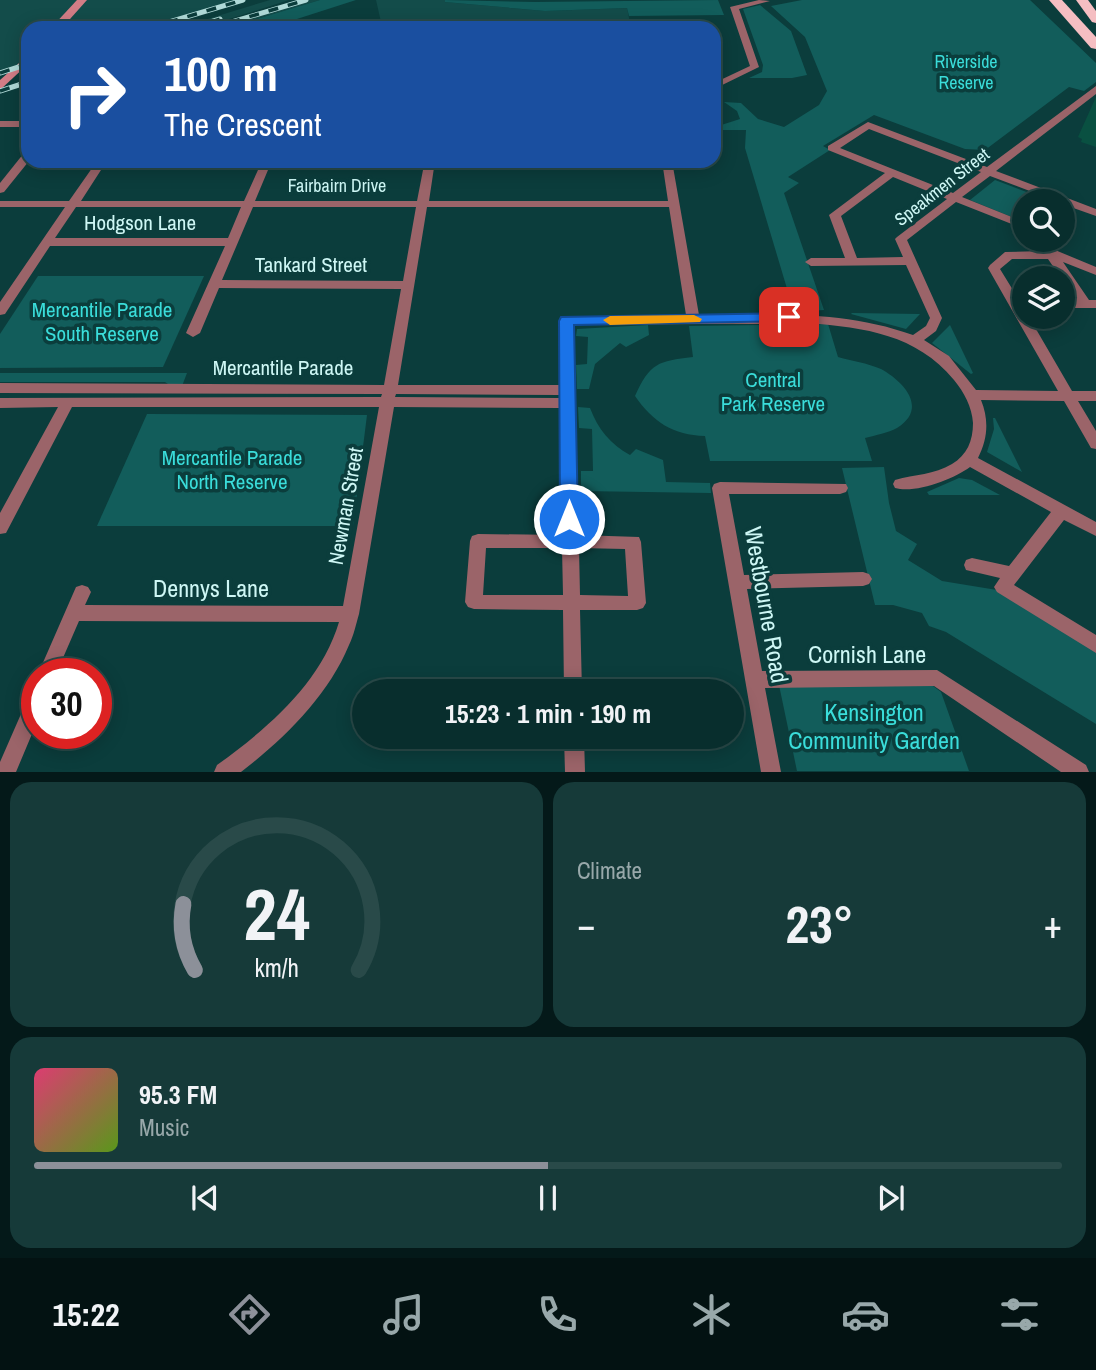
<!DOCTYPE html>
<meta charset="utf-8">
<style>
:root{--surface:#082e2d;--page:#163a39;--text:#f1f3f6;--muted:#98a8aa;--line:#294a49;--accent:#8c9099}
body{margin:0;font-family:"Archivo Narrow",sans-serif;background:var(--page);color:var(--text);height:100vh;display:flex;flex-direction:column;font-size:26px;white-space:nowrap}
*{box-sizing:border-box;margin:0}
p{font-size:23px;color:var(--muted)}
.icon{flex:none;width:38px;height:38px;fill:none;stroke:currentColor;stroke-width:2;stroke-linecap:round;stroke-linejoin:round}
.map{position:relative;height:772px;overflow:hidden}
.panel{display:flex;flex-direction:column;gap:10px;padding:10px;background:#041919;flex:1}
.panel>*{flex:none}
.hud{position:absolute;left:21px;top:21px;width:700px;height:147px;border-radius:21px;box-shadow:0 4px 18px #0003,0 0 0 2px var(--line);background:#1a4fa0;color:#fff;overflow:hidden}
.fabs{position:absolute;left:1012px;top:189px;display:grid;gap:14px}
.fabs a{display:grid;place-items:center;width:63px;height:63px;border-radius:50%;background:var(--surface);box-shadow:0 4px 18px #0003,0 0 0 2px var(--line);font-size:35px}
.speed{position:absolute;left:21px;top:658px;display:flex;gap:14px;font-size:35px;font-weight:700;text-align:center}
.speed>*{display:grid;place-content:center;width:91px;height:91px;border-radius:50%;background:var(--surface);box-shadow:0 4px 18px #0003,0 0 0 2px var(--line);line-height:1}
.speed .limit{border:10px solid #d22;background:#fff;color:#111}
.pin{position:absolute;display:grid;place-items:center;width:60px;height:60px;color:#fff;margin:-30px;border-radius:14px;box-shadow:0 4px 10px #0006}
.me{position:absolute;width:77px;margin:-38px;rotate:0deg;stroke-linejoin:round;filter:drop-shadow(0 0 5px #0008)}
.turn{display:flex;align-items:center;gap:24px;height:147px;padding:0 28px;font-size:32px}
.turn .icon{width:91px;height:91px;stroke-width:2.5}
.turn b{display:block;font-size:49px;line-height:60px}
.big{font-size:52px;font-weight:800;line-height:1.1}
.panel .card{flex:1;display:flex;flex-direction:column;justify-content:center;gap:10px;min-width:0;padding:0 24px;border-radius:21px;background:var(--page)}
.panel .dial{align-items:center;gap:0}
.dial svg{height:182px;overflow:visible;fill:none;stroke:var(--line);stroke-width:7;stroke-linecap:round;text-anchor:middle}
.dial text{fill:var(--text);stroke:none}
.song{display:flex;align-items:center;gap:21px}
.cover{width:84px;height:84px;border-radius:10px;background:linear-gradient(135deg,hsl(340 70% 55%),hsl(90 70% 35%))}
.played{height:7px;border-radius:4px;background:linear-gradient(90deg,var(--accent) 50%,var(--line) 50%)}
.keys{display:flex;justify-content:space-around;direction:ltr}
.heat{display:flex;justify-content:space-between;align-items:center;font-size:38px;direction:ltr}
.panel .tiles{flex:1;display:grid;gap:10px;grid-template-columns:1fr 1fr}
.card:last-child{grid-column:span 2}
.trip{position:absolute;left:352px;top:679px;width:392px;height:70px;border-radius:35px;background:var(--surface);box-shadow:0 4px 18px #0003,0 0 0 2px var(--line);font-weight:800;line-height:70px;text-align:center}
.menu{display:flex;height:112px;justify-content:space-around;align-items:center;background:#031212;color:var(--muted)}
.menu .icon{width:49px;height:49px}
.menu .selected{color:var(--accent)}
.menu b{font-size:32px;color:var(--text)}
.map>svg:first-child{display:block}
.built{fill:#134c4a}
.green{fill:#125d5b}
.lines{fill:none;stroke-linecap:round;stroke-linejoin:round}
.street{fill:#9b6469;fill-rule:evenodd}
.secondary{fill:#d37d86;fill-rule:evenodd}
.highway{fill:#f5bec2;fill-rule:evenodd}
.rail-casing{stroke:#b0dad8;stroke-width:5}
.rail{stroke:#0b3d3c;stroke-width:3.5;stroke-dasharray:10;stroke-linecap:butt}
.wall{fill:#095041}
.route{fill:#1a73e8;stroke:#114b97;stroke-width:2}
.slow{fill:#f59e0b}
.labels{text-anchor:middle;stroke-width:7;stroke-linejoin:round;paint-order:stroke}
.far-park-label{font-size:18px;fill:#3addda;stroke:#0b3d3c}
.far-street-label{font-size:18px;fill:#cef7f5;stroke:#0b3d3c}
.street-label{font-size:21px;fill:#cef7f5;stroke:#0b3d3c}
.park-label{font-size:21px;fill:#3addda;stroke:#0b3d3c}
.near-street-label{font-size:24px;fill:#cef7f5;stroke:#0b3d3c}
.near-park-label{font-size:24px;fill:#3addda;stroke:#0b3d3c}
</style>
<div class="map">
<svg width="1096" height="772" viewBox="0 0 1096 772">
<rect width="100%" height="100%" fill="#0b3d3c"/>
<g class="built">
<path d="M0,0H238L143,28H28V62L0,70Z"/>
<path d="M270,0H289L201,28H178Z"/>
<path d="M300,0H320L226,28H206Z"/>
<path d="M376,0H445V2L545,11L627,8L631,28H379L381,22Z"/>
</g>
<g class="green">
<path d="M320,0H356L269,28H226Z"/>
<path d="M445,0L535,2L718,0L724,15L629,16L627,8L545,11L445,2Z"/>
<path d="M802,0H1030L1096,63V82L1084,91L1069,87L985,150L965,149L874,115L823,146L830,150L788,177L799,183L784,193L824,310L794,312L745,148L746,130H715V127L740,119L737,111L724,102L741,103L758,119L784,127L819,105L827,91L805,37L771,6Z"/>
<path d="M760,5L791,31L807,75L792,78H749L762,72L763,65L743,9Z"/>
<path d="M995,180L1050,201H1024V222L970,200Z"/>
<path d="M38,276H204L163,367L0,368V334Z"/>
<path d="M851,314L852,313L920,314L906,329Z"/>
<path d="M828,324L838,357C852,361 867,363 881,369C903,381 929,408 897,428C888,433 876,435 865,438L872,461H710L705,436C673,435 653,422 635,396C650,363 658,361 693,357L689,326Z"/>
<path d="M648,325L649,335L626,347L620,343L595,364L589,389H577L576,365L587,364L588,337L576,336L577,329Z"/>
<path d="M950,325L973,373L971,374L932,343Z"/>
<path d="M0,373H187L182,386H171L165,382H0Z"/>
<path d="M578,407L590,408C598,429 610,444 630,455L636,449L663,460L666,482L710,483L711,493L581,491V471H593L592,429L579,428Z"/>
<path d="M147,414L367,415L353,526H97Z"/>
<path d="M993,418H995L1022,472L987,452L994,429Z"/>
<path d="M884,467L889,503L896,531L917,544L908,560L942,581L997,590L1096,651V724L946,632L929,626L922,613L893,605H875L842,468Z"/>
<path d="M959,478L972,480L1000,495H929L927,492Z"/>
<path d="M929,683L941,692L969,771H797L779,685Z"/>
</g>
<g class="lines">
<g class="street">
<path d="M759,0L770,1L739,9L759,67L714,89V83L750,66L730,7Z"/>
<path d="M1096,86V94L996,171L1096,209V216L1062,204V201H1056L990,176L962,197L1024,222V229L956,202L907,240L942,318L936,331L924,340L949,356L976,390L1058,391L988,268L990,265L1005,252L1044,251L1036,240H1048L1055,250L1096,267V275L1063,262L1089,300H1096V308H1062V300H1076L1048,259H1012L1000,269L1024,308V317H1029L1072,391H1096V401H1078L1096,431V449L1091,448L1064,401L981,400C989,420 988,438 978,458L1096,522V536L1064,520L1014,585L1096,635V653L997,592L994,587L1000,578L966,570L964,565L966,560L972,558L1009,566L1051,512L970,467C954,479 915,494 895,488L893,484L895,480C915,474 934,475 952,464C967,455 973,441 973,423C972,407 964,392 954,380C916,334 865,328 809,323L573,325L578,535L639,537L641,542L646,603L643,608L637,610H580L582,691H564L563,610L474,609L468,607L465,602L470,541L472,536L478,534L562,535L560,408L394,407L359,614C356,624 354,635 349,645C328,696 284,739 241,772H214L217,765C267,729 321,683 339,622L79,621L56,674H38L76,587L82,585L88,587L91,592L85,605L343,606L379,407H72L6,533L0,534V513L58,407L0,408V398L381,397L382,394L0,393V383L384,385L401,289L219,288L200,333L193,337L186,333L225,246H50L5,314L0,315V302L65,207H0V201H69L97,161H107L105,164H261L262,161H272L271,164H424L425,161H435L429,201H668L662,161H672L699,315C772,314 844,310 913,335L926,326L930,318L906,265L811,266L805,262L811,258H845L829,215L885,173L828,150V146L868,122L987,167ZM869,129L981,172L953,193L840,148ZM101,170H258L244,201H81ZM268,170H423L417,201H255ZM893,177L947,199L897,237L895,239L903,257L857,258L841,216ZM76,207H241L228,238H55ZM253,207H416L403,281L222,280ZM427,207H669L686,315L561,318L560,321V385H398ZM396,394L560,395V398L395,397ZM486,548H562L563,595H483ZM579,548L625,549L628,596L580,595Z"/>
<rect x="0" y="121" width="28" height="6"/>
<path d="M28,152L29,161L4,192L0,193V183L24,153Z"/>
<path d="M720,482L846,484L848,488L846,492L840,494H729L744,575L863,572L869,574L872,579L869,584L863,586L747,589L762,671L937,670L1086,765L1089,772H1061L934,686L765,688L781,772H761L712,488L714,484Z"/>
<path d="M37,689V722L16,772H0V762L28,698L30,692Z"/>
<path d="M564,737H584L585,772H565Z"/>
</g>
<g class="secondary">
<path d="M77,0H87L62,28H51Z"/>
<path d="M28,55V64L0,90V80Z"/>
</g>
<g class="highway">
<path d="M1049,0H1062L1096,37V49L1091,48Z"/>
<path d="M1076,0H1088L1096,11V23L1092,22Z"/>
</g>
<defs>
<g id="rail">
<path d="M149,28L243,0"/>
<path d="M191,28L220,19"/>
<path d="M211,28L306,0"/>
<path d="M0,73L28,64"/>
<path d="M0,91L28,82"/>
</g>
</defs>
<use href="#rail" class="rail-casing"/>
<use href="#rail" class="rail"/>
</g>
<path class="wall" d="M1096,97V147L1081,142L1082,139L1078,137Z"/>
<path class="route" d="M789,313L794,314L796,317L794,321L574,325L578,519L575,524L569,526L562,524L560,519L559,321L561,317Z"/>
<path class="slow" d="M694,315L702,319L700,322L610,325L603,320L610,316Z"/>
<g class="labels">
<g class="far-park-label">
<text x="966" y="68">Riverside<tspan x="966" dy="21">Reserve</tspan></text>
</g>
<g class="far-street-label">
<text x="337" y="192">Fairbairn Drive</text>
<text transform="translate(942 187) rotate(-38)" y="6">Speakmen Street</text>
</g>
<g class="street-label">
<text x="140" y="230">Hodgson Lane</text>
<text x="311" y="272">Tankard Street</text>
<text x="283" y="375">Mercantile Parade</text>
<text transform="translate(346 506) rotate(-80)" y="7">Newman Street</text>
</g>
<g class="park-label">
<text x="102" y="317">Mercantile Parade<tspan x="102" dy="24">South Reserve</tspan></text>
<text x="773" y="387">Central<tspan x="773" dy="24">Park Reserve</tspan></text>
<text x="232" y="465">Mercantile Parade<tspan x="232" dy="24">North Reserve</tspan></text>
</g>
<g class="near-street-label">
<text x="211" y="597">Dennys Lane</text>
<text transform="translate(766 605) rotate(80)" y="8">Westbourne Road</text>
<text x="867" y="663">Cornish Lane</text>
</g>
<g class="near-park-label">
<text x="874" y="721">Kensington<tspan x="874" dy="28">Community Garden</tspan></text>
</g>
</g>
</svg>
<div class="fabs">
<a><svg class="icon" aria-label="search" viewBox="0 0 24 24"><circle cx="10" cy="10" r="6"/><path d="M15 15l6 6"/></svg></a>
<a><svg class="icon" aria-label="layers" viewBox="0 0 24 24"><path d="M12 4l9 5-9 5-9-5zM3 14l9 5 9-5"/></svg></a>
</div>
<div class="speed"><div class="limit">30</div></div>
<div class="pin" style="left:789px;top:317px;background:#d93025"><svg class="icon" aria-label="arrive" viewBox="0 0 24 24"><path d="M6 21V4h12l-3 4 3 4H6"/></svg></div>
<svg class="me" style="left:569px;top:519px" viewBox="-20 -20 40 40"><circle r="17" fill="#1a73e8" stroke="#fff" stroke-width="3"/><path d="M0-11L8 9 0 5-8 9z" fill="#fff"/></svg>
<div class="trip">15:23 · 1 min · 190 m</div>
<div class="hud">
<div class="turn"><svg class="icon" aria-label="right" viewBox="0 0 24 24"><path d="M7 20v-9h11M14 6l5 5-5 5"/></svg><div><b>100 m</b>The Crescent</div></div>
</div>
</div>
<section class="panel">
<div class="tiles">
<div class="card dial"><svg viewBox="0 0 100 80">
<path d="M14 69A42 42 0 1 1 86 69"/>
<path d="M14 69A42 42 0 0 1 9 40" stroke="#8c9099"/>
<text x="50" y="56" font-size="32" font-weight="700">24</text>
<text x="50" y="72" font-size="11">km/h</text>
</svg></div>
<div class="card"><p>Climate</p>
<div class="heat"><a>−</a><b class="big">23°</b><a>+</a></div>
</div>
<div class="card">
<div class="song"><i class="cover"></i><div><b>95.3 FM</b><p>Music</p></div></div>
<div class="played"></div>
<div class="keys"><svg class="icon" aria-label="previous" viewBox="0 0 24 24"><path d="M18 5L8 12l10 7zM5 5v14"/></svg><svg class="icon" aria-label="pause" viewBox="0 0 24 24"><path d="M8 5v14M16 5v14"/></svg><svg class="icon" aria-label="next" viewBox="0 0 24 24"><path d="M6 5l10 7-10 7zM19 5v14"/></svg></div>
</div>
</div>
</section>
<nav class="menu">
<b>15:22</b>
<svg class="icon selected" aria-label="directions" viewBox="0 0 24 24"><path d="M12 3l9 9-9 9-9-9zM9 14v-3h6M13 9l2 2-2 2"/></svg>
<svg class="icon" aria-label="music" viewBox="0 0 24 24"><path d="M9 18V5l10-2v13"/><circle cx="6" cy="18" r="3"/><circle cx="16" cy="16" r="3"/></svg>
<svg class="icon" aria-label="phone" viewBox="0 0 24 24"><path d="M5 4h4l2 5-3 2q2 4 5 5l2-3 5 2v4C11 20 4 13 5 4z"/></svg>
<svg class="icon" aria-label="climate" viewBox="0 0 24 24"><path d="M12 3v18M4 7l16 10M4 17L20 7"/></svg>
<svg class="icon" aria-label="car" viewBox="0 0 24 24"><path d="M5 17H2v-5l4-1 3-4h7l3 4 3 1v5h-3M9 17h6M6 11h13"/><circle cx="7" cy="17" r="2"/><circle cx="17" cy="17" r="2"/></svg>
<svg class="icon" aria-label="filters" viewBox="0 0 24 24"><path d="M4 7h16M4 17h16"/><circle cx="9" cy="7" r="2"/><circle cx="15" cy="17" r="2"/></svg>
</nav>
